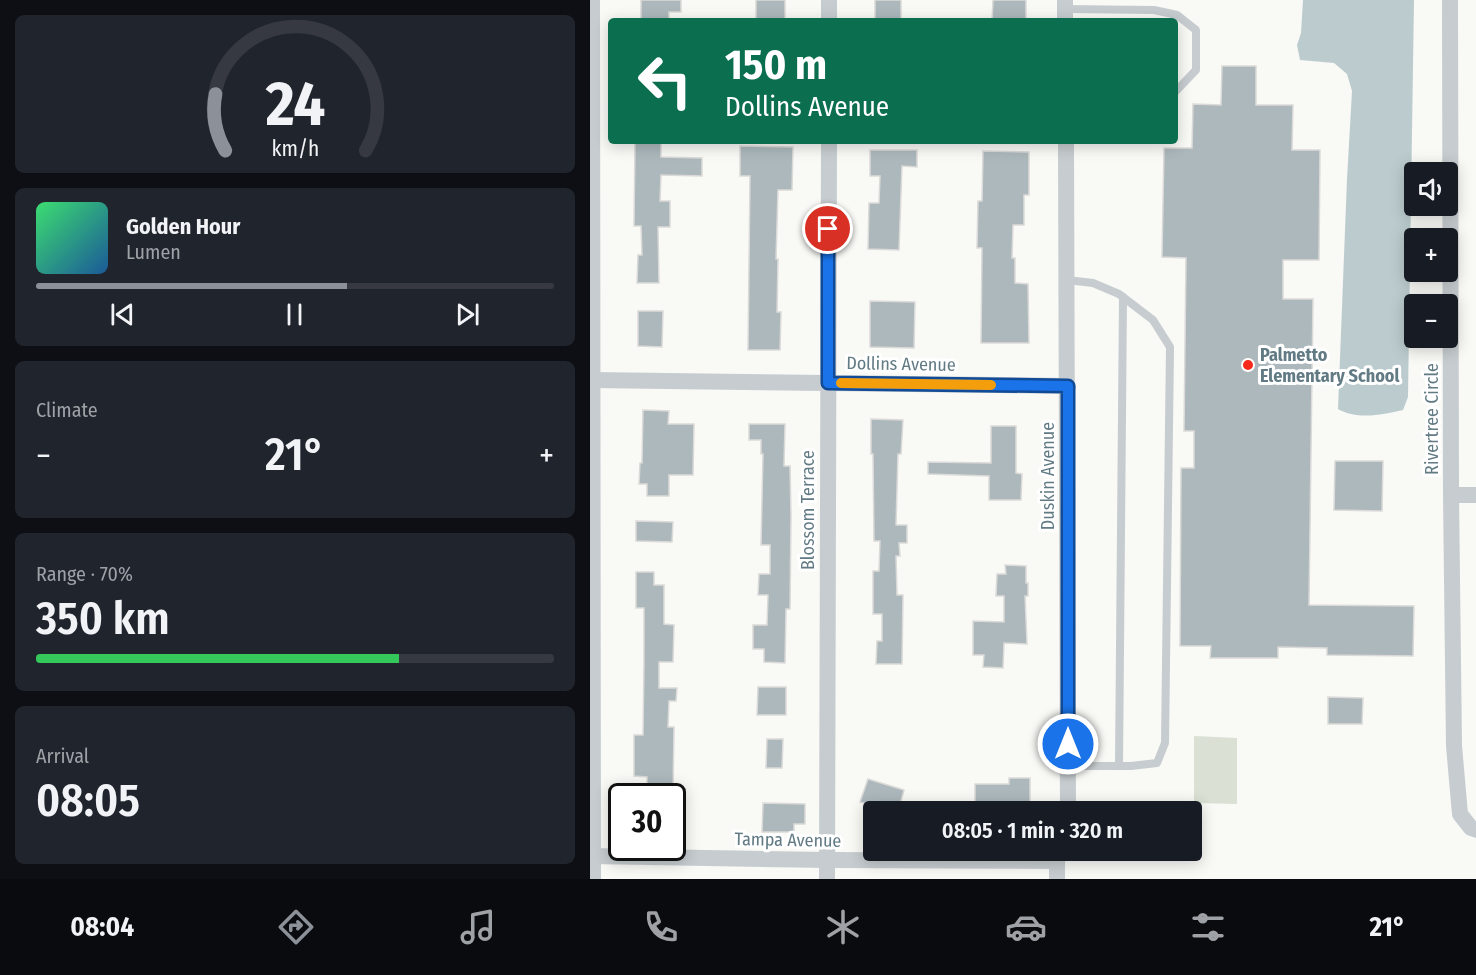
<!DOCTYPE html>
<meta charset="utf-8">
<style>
:root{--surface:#171b24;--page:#20242c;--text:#f1f3f6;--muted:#9ea1a6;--line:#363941;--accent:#8c9099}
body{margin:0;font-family:"Fira Sans Condensed",sans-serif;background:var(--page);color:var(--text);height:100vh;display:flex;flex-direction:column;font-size:22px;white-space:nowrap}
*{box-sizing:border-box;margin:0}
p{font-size:20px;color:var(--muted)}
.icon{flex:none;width:33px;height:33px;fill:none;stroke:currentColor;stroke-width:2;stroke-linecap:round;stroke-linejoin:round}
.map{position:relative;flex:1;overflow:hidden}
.drawer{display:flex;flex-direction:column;gap:15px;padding:15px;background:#0d0f14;width:590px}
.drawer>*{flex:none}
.hud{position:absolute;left:18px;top:18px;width:570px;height:126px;border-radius:6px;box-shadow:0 3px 15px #0003;background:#0b6e4f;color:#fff;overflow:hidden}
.controls{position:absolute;left:814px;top:162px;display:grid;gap:12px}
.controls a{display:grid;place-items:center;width:54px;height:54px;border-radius:6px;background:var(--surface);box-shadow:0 3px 15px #0003;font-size:30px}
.speed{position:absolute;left:18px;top:783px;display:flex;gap:12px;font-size:30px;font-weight:700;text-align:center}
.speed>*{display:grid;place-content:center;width:78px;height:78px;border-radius:50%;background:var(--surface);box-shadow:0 3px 15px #0003;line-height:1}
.speed .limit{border:3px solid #111;border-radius:9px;background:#fff;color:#111}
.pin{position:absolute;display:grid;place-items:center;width:51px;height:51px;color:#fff;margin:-26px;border:3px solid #fff;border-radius:50%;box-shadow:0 2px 6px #0007}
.me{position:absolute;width:66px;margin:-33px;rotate:0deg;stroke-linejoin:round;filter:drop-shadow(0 0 4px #0008)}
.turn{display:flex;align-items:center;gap:21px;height:126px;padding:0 18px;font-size:27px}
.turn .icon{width:78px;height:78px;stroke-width:2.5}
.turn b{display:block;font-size:42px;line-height:51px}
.big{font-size:45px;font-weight:600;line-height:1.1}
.drawer .tile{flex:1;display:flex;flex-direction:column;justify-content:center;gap:9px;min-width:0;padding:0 21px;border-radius:9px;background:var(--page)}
.drawer .dial{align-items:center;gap:0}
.dial svg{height:156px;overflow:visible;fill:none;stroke:var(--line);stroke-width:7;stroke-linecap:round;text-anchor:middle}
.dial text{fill:var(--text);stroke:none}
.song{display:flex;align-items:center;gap:18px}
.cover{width:72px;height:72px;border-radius:9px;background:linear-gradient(135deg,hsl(140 70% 55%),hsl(210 70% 35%))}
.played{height:6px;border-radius:3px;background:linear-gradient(90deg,var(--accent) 60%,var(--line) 60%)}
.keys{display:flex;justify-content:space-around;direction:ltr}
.heat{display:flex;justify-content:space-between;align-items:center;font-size:33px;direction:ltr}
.charge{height:9px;border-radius:4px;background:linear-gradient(90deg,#34c759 70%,var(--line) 0)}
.trip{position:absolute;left:273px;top:801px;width:339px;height:60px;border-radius:6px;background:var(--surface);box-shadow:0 3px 15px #0003;font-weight:600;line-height:60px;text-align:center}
.tabs{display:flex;height:96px;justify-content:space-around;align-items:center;background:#090b0e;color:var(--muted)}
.tabs .icon{width:42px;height:42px}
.tabs .active{color:var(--accent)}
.tabs b{font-size:27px;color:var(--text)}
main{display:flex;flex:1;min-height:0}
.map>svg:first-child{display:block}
.green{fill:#dae0d4}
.water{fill:#bcccce}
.building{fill:#acb8bc;stroke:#dbdad8;stroke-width:1.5}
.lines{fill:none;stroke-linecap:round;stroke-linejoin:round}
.lane{stroke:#c6cccf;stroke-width:8}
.street{stroke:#c6cccf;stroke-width:16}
.route-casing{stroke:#114b97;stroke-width:15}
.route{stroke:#1a73e8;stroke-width:10}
.slow{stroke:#f59e0b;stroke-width:10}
.poi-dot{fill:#f6281a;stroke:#fff;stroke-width:2}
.labels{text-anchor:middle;stroke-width:6;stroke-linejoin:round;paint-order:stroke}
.poi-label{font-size:18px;font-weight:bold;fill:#617a84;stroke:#fff;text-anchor:start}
.street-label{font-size:18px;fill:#617a84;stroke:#fff}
</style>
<main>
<section class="drawer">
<div class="tile dial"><svg viewBox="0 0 100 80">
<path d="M14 69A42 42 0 1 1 86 69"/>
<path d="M14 69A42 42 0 0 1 9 40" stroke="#8c9099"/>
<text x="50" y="56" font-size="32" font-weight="700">24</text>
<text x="50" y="72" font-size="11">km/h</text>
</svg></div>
<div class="tile">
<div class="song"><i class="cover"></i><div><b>Golden Hour</b><p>Lumen</p></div></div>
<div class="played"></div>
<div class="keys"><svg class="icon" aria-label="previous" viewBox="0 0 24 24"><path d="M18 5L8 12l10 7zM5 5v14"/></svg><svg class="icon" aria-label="pause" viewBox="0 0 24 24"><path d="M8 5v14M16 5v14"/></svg><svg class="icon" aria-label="next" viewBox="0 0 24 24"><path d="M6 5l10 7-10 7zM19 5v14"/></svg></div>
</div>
<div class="tile"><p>Climate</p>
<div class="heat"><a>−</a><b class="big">21°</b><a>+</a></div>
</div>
<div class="tile"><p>Range · 70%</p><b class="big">350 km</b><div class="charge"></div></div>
<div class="tile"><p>Arrival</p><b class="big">08:05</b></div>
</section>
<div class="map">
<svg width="887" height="879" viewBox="0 0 887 879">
<rect width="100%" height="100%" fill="#f9f9f6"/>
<path class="green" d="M604,736L647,738V804L604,803Z"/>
<path class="water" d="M713,0H824L818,397L813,410C792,415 767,420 748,409L757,179L762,91L757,74L744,63L710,60L707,45L711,33Z"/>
<g class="building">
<path d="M51,0H91V12H79V21H51Z"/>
<rect x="166" y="0" width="29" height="21"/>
<rect x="285" y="0" width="26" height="21"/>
<path d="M403,0H436V21H402Z"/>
<path d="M632,66H666V105H703L702,150H730L729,260H693V299H723L719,605L824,606L823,656L737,655V648L688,647V658H620L621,646H590L591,468H604V431H594L596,258L572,257L574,148H602L603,104L631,105Z"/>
<path d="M45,141H71V157L112,158V176L71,175L70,201H80V227H68L69,283H47L48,255H52L51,226H44Z"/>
<path d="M150,146L203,147L202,190H188L186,259H188L187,312H191L190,350H158L160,176H150Z"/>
<path d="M280,150H327V167L312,166L309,250L278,249L279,203H289L290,176H280Z"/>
<path d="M393,151L439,152V195H434V225H423L422,258H425V283L438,284L439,343H391L392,248H387L388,201H392Z"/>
<path d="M280,301L325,302L324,348L280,347Z"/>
<path d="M48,311H73L72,347L48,346Z"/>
<path d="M53,410L79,411L78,424H104L103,475H79V496H57V484H49L50,463H52Z"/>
<path d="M281,419L313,420L311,454H308L306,525H317V543H309L310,556H306L307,595H313L312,664H286L287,641H292V614H283V571H289L290,541H284L283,454H281Z"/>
<path d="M159,424H195L194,466H200L201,516L200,609H196L195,663L174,662V649H163V625H177L178,595H168L169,574H180V545H171L173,454H171V440H159Z"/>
<path d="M401,426H426V473L432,474L431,500H399V476L338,474V462L401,463Z"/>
<path d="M745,461H793L792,511L744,510Z"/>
<path d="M46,521L83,522L82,542L46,541Z"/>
<path d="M415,565L436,566V583H438V596H435L437,644L414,643L413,668L393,667L394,655H383V621L414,622V596H406L407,574H416Z"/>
<path d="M46,572H64V585H74V624L84,625L83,662H69V688H87L86,701H79L78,727H84L83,796H57V777L44,776V735H53L54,662V608H46Z"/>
<path d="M168,687H196V715H167Z"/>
<path d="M738,697L773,698L772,724H738Z"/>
<path d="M177,739H193L192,768H176Z"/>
<path d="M419,778H440V812H385V784H419Z"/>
<path d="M278,779L314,790L308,812L270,802Z"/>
<path d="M173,803L215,804V824H204V832H172Z"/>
</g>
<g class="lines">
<g class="lane">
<path d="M475,9L564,10L587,15L606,30V70L585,92"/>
<path d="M477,280L503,283L529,294L563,320L580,347L575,743L567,763L541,766H478"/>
<path d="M529,766L533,297"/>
</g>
<g class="street">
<path d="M2,0L3,879"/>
<path d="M475,0V21"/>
<path d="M860,0L861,495L864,746L870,814L881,828L887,830"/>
<path d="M239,21V0"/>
<path d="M476,141L478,812"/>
<path d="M0,380L478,386"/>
<path d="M861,495H887"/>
<path d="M0,856L237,860L467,861"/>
<path d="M237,879L239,141"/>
<path d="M467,879V861L470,850"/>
</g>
</g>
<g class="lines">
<defs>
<path id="route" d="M238,229V383L478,386V744"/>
</defs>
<use href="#route" class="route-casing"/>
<use href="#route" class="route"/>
<path class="slow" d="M251,383L401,385"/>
</g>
<circle class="poi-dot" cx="658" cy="365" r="6"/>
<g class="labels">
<g class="poi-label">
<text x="670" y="361">Palmetto<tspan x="670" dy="21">Elementary School</tspan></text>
</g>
<g class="street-label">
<text transform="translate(311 364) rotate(1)" y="6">Dollins Avenue</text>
<text transform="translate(842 419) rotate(-90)" y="6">Rivertree Circle</text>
<text transform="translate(458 476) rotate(-90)" y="6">Duskin Avenue</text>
<text transform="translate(218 510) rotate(-90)" y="6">Blossom Terrace</text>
<text transform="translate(198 840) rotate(1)" y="6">Tampa Avenue</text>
</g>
</g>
</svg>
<div class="controls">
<a><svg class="icon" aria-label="sound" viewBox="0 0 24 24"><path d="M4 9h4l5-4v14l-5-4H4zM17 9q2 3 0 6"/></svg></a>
<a>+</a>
<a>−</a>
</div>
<div class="speed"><div class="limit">30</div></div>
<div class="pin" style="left:238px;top:229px;background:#d93025"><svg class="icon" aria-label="arrive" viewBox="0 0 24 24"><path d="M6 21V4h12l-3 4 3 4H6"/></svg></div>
<svg class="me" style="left:478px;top:744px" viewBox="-20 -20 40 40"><circle r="17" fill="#1a73e8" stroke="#fff" stroke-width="3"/><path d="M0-11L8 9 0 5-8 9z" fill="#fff"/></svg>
<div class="trip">08:05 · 1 min · 320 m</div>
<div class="hud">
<div class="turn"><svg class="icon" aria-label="left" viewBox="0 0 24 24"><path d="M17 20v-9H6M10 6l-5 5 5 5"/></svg><div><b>150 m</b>Dollins Avenue</div></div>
</div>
</div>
</main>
<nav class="tabs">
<b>08:04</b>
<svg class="icon active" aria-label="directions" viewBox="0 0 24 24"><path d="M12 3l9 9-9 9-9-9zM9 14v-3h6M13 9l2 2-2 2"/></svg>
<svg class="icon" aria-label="music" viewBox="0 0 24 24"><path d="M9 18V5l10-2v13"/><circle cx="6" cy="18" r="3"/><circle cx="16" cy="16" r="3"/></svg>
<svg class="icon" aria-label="phone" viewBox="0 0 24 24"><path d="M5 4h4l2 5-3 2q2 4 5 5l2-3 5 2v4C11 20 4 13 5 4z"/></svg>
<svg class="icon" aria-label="climate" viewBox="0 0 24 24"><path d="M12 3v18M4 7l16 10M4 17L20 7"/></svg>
<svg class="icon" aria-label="car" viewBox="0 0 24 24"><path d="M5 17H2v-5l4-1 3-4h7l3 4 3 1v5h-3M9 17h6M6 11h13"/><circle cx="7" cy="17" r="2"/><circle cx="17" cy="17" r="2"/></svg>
<svg class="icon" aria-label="filters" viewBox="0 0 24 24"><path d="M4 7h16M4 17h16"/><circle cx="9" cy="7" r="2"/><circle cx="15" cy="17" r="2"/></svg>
<b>21°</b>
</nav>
